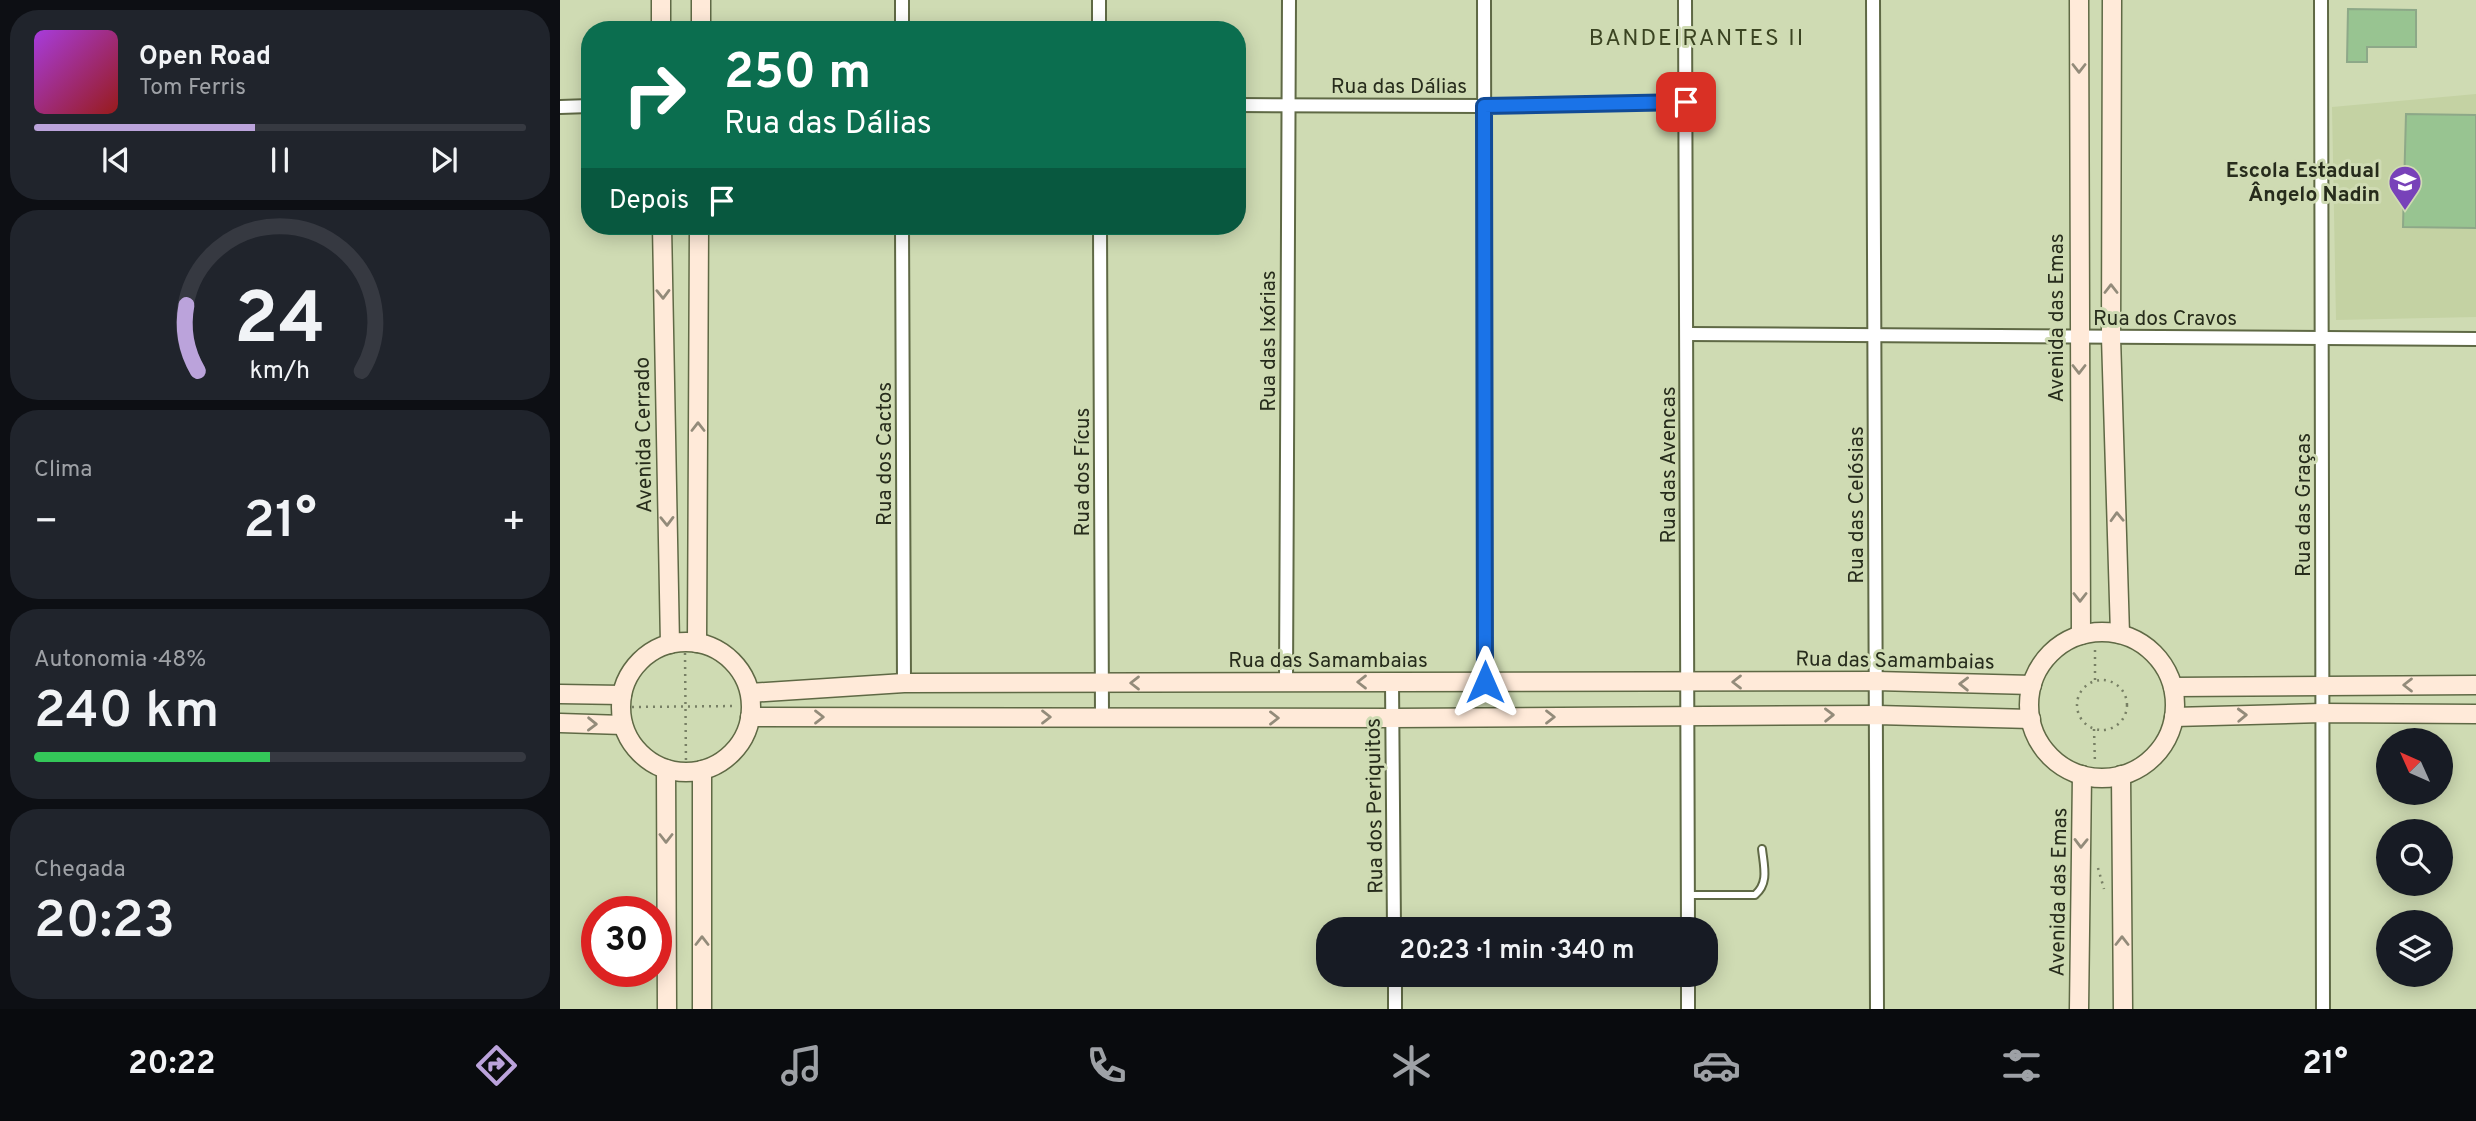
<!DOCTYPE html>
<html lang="pt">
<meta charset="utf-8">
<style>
:root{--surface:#171b24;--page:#20242c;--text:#f1f3f6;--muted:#9ea1a6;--line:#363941;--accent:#bba3db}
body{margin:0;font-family:Overpass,sans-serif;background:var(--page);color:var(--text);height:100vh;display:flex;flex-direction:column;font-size:26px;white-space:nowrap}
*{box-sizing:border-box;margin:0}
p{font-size:23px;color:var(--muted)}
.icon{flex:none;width:38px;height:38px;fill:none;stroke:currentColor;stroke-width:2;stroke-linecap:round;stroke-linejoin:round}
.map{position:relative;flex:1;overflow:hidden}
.details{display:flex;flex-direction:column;gap:10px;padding:10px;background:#0d0f14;width:560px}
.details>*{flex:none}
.top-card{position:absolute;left:21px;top:21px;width:665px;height:214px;border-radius:28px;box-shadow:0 4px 18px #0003;background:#0b6e4f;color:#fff;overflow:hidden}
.needle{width:46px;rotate:315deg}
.controls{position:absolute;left:1816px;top:728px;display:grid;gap:14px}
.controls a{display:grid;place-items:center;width:77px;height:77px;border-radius:50%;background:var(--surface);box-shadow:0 4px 18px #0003;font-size:35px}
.speed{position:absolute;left:21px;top:896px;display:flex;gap:14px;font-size:35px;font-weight:700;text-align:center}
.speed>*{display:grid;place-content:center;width:91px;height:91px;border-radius:50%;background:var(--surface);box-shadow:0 4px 18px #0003;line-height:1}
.speed .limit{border:10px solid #d22;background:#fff;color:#111}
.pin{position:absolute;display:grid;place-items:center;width:60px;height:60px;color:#fff;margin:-30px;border-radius:14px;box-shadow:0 4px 10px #0006}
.me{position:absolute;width:77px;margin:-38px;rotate:0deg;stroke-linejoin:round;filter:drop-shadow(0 0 5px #0008)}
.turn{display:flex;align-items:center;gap:24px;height:147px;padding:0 28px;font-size:32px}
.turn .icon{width:91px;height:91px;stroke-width:2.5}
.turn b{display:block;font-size:49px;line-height:60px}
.then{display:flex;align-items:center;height:66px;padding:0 28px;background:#0003;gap:14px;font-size:26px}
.big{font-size:52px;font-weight:600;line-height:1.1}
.details .tile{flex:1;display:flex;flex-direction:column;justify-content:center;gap:10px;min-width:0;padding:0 24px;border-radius:28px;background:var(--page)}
.details .dial{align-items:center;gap:0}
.dial svg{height:182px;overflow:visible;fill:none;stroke:var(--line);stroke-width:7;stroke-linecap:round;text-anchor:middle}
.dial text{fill:var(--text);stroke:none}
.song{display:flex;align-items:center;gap:21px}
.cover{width:84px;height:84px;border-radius:10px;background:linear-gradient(135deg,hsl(280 70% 55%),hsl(0 70% 35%))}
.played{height:7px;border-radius:4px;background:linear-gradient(90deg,var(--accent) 45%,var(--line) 45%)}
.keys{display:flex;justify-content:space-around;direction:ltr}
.heat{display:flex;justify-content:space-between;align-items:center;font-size:38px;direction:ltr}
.charge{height:10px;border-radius:5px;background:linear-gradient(90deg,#34c759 48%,var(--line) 0)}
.trip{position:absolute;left:756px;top:917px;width:402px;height:70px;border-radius:28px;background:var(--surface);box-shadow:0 4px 18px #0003;font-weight:600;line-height:70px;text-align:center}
.menu{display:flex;height:112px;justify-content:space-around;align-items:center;background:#090b0e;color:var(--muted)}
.menu .icon{width:49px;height:49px}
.menu .on{color:var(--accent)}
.menu b{font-size:32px;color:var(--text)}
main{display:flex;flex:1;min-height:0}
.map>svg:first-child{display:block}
.built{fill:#c4d2a3}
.building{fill:#98c491;stroke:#8da888;stroke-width:2}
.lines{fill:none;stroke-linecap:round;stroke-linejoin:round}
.lane-casing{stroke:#5f6945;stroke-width:10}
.street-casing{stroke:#5f6945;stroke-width:16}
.secondary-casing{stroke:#5f6945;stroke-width:21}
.path{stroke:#777f64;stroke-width:2.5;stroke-dasharray:2 5;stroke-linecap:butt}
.lane{stroke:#fff;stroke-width:6}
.street{stroke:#fff;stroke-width:12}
.secondary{stroke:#ffead9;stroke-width:18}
.oneway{stroke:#938b7a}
.route-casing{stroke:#114b97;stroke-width:18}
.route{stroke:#1a73e8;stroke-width:12}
.labels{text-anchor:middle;stroke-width:6;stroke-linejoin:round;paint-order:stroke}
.street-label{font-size:21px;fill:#272c1c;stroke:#cfdbb3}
.poi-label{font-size:21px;font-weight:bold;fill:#272c1c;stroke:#cfdbb3;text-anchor:end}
.neighbourhood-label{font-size:23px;letter-spacing:2px;fill:#3b4422;stroke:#cfdbb3}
</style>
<main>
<section class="details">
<div class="tile">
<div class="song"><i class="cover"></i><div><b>Open Road</b><p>Tom Ferris</p></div></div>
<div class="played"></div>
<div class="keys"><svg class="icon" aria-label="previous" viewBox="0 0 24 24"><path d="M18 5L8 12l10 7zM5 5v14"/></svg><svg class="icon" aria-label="pause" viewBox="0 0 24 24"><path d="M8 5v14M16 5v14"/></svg><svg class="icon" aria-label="next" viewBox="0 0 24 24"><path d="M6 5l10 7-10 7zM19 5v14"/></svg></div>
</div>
<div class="tile dial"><svg viewBox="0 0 100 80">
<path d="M14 69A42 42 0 1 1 86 69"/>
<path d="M14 69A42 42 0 0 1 9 40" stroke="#bba3db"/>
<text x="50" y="56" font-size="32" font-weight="700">24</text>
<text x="50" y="72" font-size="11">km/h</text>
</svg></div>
<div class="tile"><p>Clima</p>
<div class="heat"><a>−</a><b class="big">21°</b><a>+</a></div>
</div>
<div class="tile"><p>Autonomia · 48%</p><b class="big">240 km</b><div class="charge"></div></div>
<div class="tile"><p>Chegada</p><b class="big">20:23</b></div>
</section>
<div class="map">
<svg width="1916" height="1009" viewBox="0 0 1916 1009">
<rect width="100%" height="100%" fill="#cfdbb3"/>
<path class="built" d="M1916,94V317L1776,320L1772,107Z"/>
<g class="building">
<path d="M1788,9L1856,10V47H1807V62H1787Z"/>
<path d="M1846,114L1916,115V228L1843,227Z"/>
</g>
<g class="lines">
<defs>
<path id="lane" d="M1128,895H1195C1209,883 1204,867 1202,849"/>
<g id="street">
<path d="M539,0V30"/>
<path d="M924,0L925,682"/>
<path d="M1125,0L1128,929"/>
<path d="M1313,0L1317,1009"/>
<path d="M1761,0L1763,1009"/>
<path d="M342,30V0"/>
<path d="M677,105L924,106L1126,102"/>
<path d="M0,107L30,106"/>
<path d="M342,226L344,683"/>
<path d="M540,226L542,717"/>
<path d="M1127,334L1916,339"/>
<path d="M726,682L729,0"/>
<path d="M832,682L834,929"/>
<path d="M835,975V1009"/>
<path d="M1128,975V1009"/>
</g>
<g id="secondary">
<path d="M1519,0L1521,635"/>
<path d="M1552,0L1551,337L1560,634"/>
<path d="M101,30V0"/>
<path d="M141,30V0"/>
<path d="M102,226L110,644"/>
<circle cx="1542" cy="705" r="73"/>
<circle cx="126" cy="707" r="65"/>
<path d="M137,643L139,226"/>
<path d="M1613,687L1916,685"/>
<path d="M190,693L344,683L1316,681L1472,685"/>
<path d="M0,694L62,695"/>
<path d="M190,717L832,718L1317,715L1471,719"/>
<path d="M1614,717L1762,713L1916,714"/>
<path d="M0,723L63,725"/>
<path d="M106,769L107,1009"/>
<path d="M142,770V1009"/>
<path d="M1561,775L1563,1009"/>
<path d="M1519,1009L1522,775"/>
</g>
</defs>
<use href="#lane" class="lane-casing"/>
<use href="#street" class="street-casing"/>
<use href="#secondary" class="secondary-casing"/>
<g class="path">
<path d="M125,653L126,765"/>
<circle cx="1542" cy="705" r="25"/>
<path d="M1535,680V645"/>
<path d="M72,707L177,706"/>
<path d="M1534,729L1535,764"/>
<path d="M1538,868L1544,889"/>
</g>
<use href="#lane" class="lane"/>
<use href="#street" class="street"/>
<use href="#secondary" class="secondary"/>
</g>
<defs><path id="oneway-chevron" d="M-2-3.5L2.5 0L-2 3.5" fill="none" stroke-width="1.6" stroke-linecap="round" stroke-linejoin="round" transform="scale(1.75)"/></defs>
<g class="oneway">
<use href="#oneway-chevron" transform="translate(1519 68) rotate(90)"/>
<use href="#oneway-chevron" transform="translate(1551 289) rotate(-90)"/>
<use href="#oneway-chevron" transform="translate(103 294) rotate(89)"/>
<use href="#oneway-chevron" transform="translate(1519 369) rotate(90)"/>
<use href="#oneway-chevron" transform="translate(138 427) rotate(-90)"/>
<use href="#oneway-chevron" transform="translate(1557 517) rotate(-92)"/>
<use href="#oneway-chevron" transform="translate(107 521) rotate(89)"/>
<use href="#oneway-chevron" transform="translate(1520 597) rotate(90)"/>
<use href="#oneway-chevron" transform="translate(802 682) rotate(-180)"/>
<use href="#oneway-chevron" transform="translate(1177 682) rotate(180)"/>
<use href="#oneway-chevron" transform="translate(575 683) rotate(180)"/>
<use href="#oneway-chevron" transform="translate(1404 684) rotate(-179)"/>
<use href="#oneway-chevron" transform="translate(1848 685) rotate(180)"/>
<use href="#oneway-chevron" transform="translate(1269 715) rotate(-1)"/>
<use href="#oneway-chevron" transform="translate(1682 715) rotate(-2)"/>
<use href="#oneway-chevron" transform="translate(259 717)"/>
<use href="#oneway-chevron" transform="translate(486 717)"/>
<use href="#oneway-chevron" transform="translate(990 717)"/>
<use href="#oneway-chevron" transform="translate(714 718)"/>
<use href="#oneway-chevron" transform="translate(32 724) rotate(1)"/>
<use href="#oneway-chevron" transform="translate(106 838) rotate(90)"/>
<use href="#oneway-chevron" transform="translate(1521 843) rotate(91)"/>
<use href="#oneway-chevron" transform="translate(142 941) rotate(-90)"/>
<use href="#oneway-chevron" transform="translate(1562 941) rotate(-90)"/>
</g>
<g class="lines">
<defs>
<path id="route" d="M925,682L924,106L1126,102"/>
</defs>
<use href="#route" class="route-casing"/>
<use href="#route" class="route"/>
</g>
<defs>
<symbol id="school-pin" viewBox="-11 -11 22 30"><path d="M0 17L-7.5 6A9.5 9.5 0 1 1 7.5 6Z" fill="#7842b9" stroke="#cfdbb3"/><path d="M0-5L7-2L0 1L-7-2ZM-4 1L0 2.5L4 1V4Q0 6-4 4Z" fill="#fff"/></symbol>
</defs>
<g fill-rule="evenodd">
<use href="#school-pin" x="1826" y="163" width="38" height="52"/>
</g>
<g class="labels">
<g class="street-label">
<text x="839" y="93">Rua das Dálias</text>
<text transform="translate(1496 318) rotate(-90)" y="7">Avenida das Emas</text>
<text x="1605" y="325">Rua dos Cravos</text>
<text transform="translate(708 341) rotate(-90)" y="7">Rua das Ixórias</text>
<text transform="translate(83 435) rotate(-91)" y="7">Avenida Cerrado</text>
<text transform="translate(324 454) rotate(-90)" y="7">Rua dos Cactos</text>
<text transform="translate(1108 465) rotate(-90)" y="7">Rua das Avencas</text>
<text transform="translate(522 472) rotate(-90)" y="7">Rua dos Fícus</text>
<text transform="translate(1296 505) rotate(-90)" y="7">Rua das Celósias</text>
<text transform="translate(1743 505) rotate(-90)" y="7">Rua das Graças</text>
<text x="768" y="667">Rua das Samambaias</text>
<text transform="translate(1335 660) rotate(1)" y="7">Rua das Samambaias</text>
<text transform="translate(814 806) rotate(-91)" y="7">Rua dos Periquitos</text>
<text transform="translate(1498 892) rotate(-89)" y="7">Avenida das Emas</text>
</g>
<g class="poi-label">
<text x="1820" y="177">Escola Estadual<tspan x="1820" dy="24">Ângelo Nadin</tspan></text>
</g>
<g class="neighbourhood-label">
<text x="1137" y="45">BANDEIRANTES II</text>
</g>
</g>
</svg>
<div class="controls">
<a><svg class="needle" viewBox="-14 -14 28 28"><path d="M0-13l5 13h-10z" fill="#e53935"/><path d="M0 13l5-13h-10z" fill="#9ea1a6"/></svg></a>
<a><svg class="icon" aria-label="search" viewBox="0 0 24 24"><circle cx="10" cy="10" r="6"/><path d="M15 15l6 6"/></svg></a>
<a><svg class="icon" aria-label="layers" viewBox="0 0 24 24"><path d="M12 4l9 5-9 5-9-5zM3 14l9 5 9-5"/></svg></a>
</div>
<div class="speed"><div class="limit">30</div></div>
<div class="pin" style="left:1126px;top:102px;background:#d93025"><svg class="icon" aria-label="arrive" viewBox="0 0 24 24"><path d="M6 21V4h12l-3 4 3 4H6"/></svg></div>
<svg class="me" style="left:925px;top:682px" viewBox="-20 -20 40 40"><path d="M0-17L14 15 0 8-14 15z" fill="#1a73e8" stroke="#fff" stroke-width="4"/></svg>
<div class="trip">20:23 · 1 min · 340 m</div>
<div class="top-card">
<div class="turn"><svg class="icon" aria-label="right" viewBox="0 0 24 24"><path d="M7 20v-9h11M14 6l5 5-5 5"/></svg><div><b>250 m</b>Rua das Dálias</div></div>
<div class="then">Depois<svg class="icon" aria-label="arrive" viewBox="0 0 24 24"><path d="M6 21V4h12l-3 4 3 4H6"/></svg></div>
</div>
</div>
</main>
<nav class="menu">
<b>20:22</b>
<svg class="icon on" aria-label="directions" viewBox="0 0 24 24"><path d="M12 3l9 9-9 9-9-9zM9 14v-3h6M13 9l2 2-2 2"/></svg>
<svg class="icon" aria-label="music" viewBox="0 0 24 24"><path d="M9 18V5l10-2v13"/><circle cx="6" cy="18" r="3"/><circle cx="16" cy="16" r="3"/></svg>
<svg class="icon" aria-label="phone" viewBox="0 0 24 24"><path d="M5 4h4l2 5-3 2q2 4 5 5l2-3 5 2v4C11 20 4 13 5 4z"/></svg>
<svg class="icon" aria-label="climate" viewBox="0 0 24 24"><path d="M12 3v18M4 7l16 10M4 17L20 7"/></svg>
<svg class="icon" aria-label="car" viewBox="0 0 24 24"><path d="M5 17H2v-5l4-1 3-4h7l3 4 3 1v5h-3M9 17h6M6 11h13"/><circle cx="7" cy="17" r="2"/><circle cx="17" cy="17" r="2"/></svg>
<svg class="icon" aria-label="filters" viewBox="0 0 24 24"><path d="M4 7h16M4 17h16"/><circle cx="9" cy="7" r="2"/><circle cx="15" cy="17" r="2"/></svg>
<b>21°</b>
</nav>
